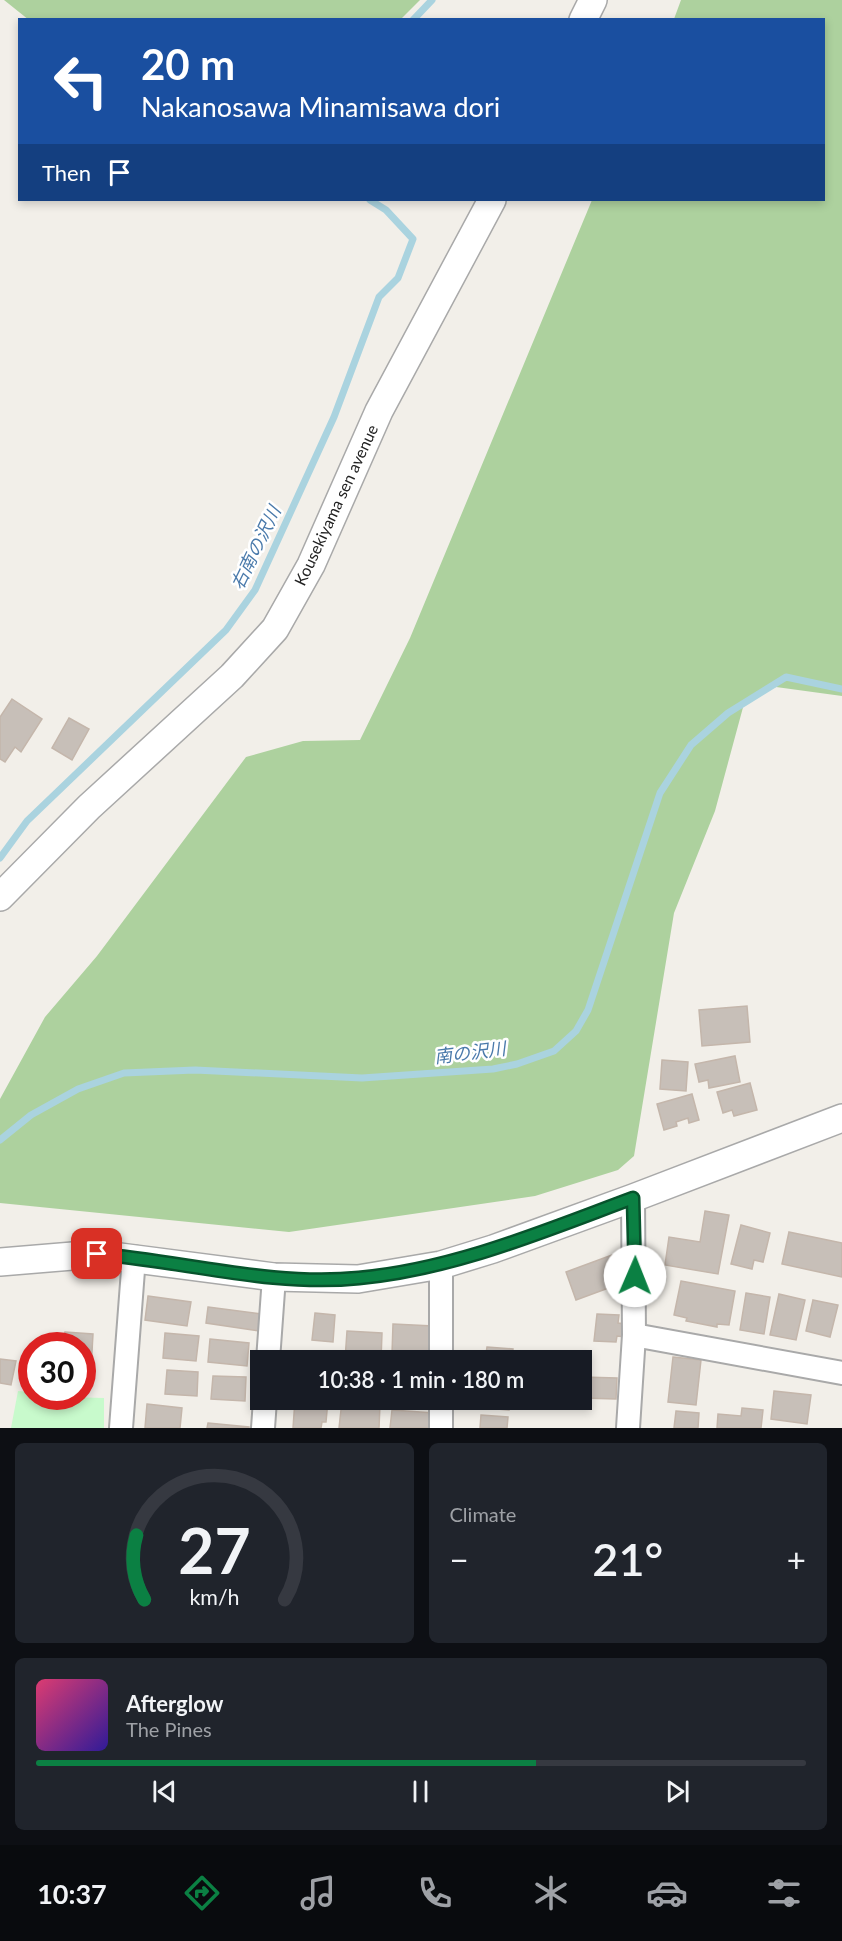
<!DOCTYPE html>
<meta charset="utf-8">
<style>
:root{--surface:#171b24;--page:#20242c;--text:#f1f3f6;--muted:#9ea1a6;--line:#363941;--accent:#0b8043}
body{margin:0;font-family:Lato,"Noto Sans JP",sans-serif;background:var(--page);color:var(--text);height:100vh;display:flex;flex-direction:column;font-size:22px;white-space:nowrap}
*{box-sizing:border-box;margin:0}
p{font-size:20px;color:var(--muted)}
.icon{flex:none;width:33px;height:33px;fill:none;stroke:currentColor;stroke-width:2;stroke-linecap:round;stroke-linejoin:round}
.map{position:relative;height:1428px;overflow:hidden}
.panel{display:flex;flex-direction:column;gap:15px;padding:15px;background:#0d0f14;flex:1}
.panel>*{flex:none}
.guide{position:absolute;left:18px;top:18px;width:807px;height:183px;border-radius:0px;box-shadow:0 3px 9px #0003;background:#1a4fa0;color:#fff;overflow:hidden}
.speed{position:absolute;left:18px;top:1332px;display:flex;gap:12px;font-size:30px;font-weight:700;text-align:center}
.speed>*{display:grid;place-content:center;width:78px;height:78px;border-radius:50%;background:var(--surface);box-shadow:0 3px 9px #0003;line-height:1}
.speed .limit{border:9px solid #d22;background:#fff;color:#111}
.pin{position:absolute;display:grid;place-items:center;width:51px;height:51px;color:#fff;margin:-26px;border-radius:12px;box-shadow:0 3px 9px #0006}
.me{position:absolute;width:66px;margin:-33px;rotate:1deg;stroke-linejoin:round;filter:drop-shadow(0 0 4px #0008)}
.turn{display:flex;align-items:center;gap:21px;height:126px;padding:0 24px;font-size:27px}
.turn .icon{width:78px;height:78px;stroke-width:2.5}
.turn b{display:block;font-size:42px;line-height:51px}
.then{display:flex;align-items:center;height:57px;padding:0 24px;background:#0003;gap:12px;font-size:22px}
.big{font-size:45px;font-weight:600;line-height:1.1}
.panel .card{flex:1;display:flex;flex-direction:column;justify-content:center;gap:9px;min-width:0;padding:0 21px;border-radius:9px;background:var(--page)}
.panel .dial{align-items:center;gap:0}
.dial svg{height:156px;overflow:visible;fill:none;stroke:var(--line);stroke-width:7;stroke-linecap:round;text-anchor:middle}
.dial text{fill:var(--text);stroke:none}
.song{display:flex;align-items:center;gap:18px}
.cover{width:72px;height:72px;border-radius:9px;background:linear-gradient(135deg,hsl(340 70% 55%),hsl(250 70% 35%))}
.played{height:6px;border-radius:3px;background:linear-gradient(90deg,var(--accent) 65%,var(--line) 65%)}
.keys{display:flex;justify-content:space-around;direction:ltr}
.heat{display:flex;justify-content:space-between;align-items:center;font-size:33px;direction:ltr}
.panel .tiles{flex:1;display:grid;gap:15px;grid-template-columns:1fr 1fr}
.card:last-child{grid-column:span 2}
.trip{position:absolute;left:250px;top:1350px;width:342px;height:60px;border-radius:0px;background:var(--surface);box-shadow:0 3px 9px #0003;font-weight:600;line-height:60px;text-align:center}
.tabs{display:flex;height:96px;justify-content:space-around;align-items:center;background:#090b0e;color:var(--muted)}
.tabs .icon{width:42px;height:42px}
.tabs .on{color:var(--accent)}
.tabs b{font-size:27px;color:var(--text)}
.map>svg:first-child{display:block}
.forest{fill:#add19e}
.park{fill:#c8facc}
.lines{fill:none;stroke-linecap:round;stroke-linejoin:round}
.stream{stroke:#aad3df;stroke-width:7}
.building{fill:#c7bfb8;stroke:#c4b6ab;stroke-width:1.5}
.minor-casing{stroke:#a9a9a9;stroke-width:26}
.tertiary-casing{stroke:#a9a9a9;stroke-width:30}
.minor{stroke:#fff;stroke-width:22}
.tertiary{stroke:#fff;stroke-width:27}
.route-casing{stroke:#07532c;stroke-width:15}
.route{stroke:#0b8043;stroke-width:10}
.labels{text-anchor:middle;stroke-width:5;stroke-linejoin:round;paint-order:stroke}
.street-label{font-size:16px;fill:#222;stroke:#fff}
.water-label{font-size:18px;font-style:italic;fill:#4a7aab;stroke:#fff}
</style>
<div class="map">
<svg width="842" height="1428" viewBox="0 0 842 1428">
<rect width="100%" height="100%" fill="#f2efe9"/>
<g class="forest">
<path d="M4,0H420L401,19L29,20Z"/>
<path d="M681,0H842V696L776,687L745,700L715,811L674,913L634,1156L618,1170L535,1196L289,1232L0,1203V1099L45,1017L97,956L246,757L303,741L360,740L410,638L592,200H824V20L674,19Z"/>
</g>
<path class="park" d="M18,1391L31,1392L32,1396L104,1398V1428H11Z"/>
<g class="lines">
<g class="stream">
<path d="M413,20L432,0"/>
<path d="M0,858L27,821L226,630L255,590L334,417L379,297L398,278L413,239L386,210L370,200"/>
<path d="M0,1140L31,1115L78,1089L124,1073L195,1070L362,1078L493,1069L517,1064L554,1051L576,1031L588,1010L660,793L691,745L728,713L786,677L842,689"/>
</g>
</g>
<g class="building">
<path d="M12,699L42,719L21,752L15,747L5,762L0,759V717Z"/>
<path d="M69,718L89,729L72,760L52,748Z"/>
<path d="M747,1006L750,1042L702,1046L699,1010Z"/>
<path d="M735,1056L740,1082L709,1088L708,1080L699,1082L695,1064Z"/>
<path d="M662,1060L688,1062L686,1091L660,1089Z"/>
<path d="M750,1083L757,1110L734,1116L732,1110L723,1113L717,1092Z"/>
<path d="M692,1094L699,1120L689,1123L688,1118L676,1122L677,1126L664,1130L657,1104Z"/>
<path d="M705,1211L729,1215L718,1274L665,1265L669,1237L700,1242Z"/>
<path d="M741,1225L770,1233L763,1262L754,1260L752,1269L731,1264Z"/>
<path d="M789,1232L842,1243V1277L782,1264Z"/>
<path d="M612,1255L622,1283L576,1300L566,1272Z"/>
<path d="M681,1281L735,1291L729,1325L717,1324V1327L686,1321L687,1318L674,1315Z"/>
<path d="M746,1293L770,1297L764,1334L740,1330Z"/>
<path d="M779,1294L805,1300L796,1340L770,1335Z"/>
<path d="M148,1296L191,1302L187,1326L145,1320Z"/>
<path d="M813,1300L838,1305L830,1337L806,1331Z"/>
<path d="M208,1307L261,1314L259,1331L206,1323Z"/>
<path d="M315,1313L335,1315L333,1342L312,1340Z"/>
<path d="M597,1314L619,1315L618,1323L626,1324L625,1337L617,1336L616,1342L594,1341Z"/>
<path d="M393,1324L433,1326L431,1356L392,1354Z"/>
<path d="M347,1331L382,1333L381,1360H345Z"/>
<path d="M65,1332L93,1334L90,1387L82,1386V1346H64Z"/>
<path d="M165,1333L199,1336L196,1361L163,1358Z"/>
<path d="M210,1339L249,1343L247,1366L208,1362Z"/>
<path d="M487,1347L513,1349L512,1360H485Z"/>
<path d="M673,1357L701,1360L696,1405L668,1402Z"/>
<path d="M0,1359L16,1361L11,1385L0,1383Z"/>
<path d="M167,1370L198,1372L197,1396L165,1394Z"/>
<path d="M213,1376L246,1377L245,1401L211,1399Z"/>
<path d="M582,1377L617,1378L616,1399L582,1398Z"/>
<path d="M774,1391L811,1395L807,1424L771,1419Z"/>
<path d="M295,1400H328L326,1422H322L321,1428H293Z"/>
<path d="M485,1400H510L509,1410L484,1408Z"/>
<path d="M342,1401L380,1404L379,1428H339Z"/>
<path d="M147,1404L182,1408L180,1428H145Z"/>
<path d="M742,1408L763,1410L761,1428H717L718,1414L741,1416Z"/>
<path d="M392,1410L434,1413L433,1428H390Z"/>
<path d="M676,1411L699,1413L698,1428H674Z"/>
<path d="M481,1415L508,1417L507,1428H480Z"/>
<path d="M208,1423L249,1427V1428H207Z"/>
</g>
<g class="lines">
<defs>
<g id="minor">
<path d="M634,1335L842,1373"/>
<path d="M268,1360L274,1277"/>
<path d="M441,1360V1265"/>
<path d="M121,1428L134,1257"/>
<path d="M263,1428L265,1400"/>
<path d="M441,1428V1400"/>
<path d="M628,1428L634,1335L633,1198"/>
</g>
<g id="tertiary">
<path d="M583,20L593,0"/>
<path d="M0,897L89,807L232,676L275,629L311,565L379,411L492,200"/>
<path d="M0,1262L97,1254L274,1277L358,1279L441,1265L493,1249L633,1198L842,1118"/>
</g>
</defs>
<use href="#minor" class="minor-casing"/>
<use href="#tertiary" class="tertiary-casing"/>
<use href="#minor" class="minor"/>
<use href="#tertiary" class="tertiary"/>
</g>
<g class="lines">
<defs>
<path id="route" d="M97,1254C183,1261 272,1287 359,1278C455,1269 544,1231 633,1198L635,1276"/>
</defs>
<use href="#route" class="route-casing"/>
<use href="#route" class="route"/>
</g>
<g class="labels">
<g class="street-label">
<text transform="translate(336 505) rotate(-65)" y="6">Kousekiyama sen avenue</text>
</g>
<g class="water-label">
<text transform="translate(256 548) rotate(-64)" y="6">右南の沢川</text>
<text transform="translate(470 1053) rotate(-7)" y="6">南の沢川</text>
</g>
</g>
</svg>
<div class="speed"><div class="limit">30</div></div>
<div class="pin" style="left:97px;top:1254px;background:#d93025"><svg class="icon" aria-label="arrive" viewBox="0 0 24 24"><path d="M6 21V4h12l-3 4 3 4H6"/></svg></div>
<svg class="me" style="left:635px;top:1276px" viewBox="-20 -20 40 40"><circle r="19" fill="#fff"/><path d="M0-13L10 11 0 6-10 11z" fill="#0b8043"/></svg>
<div class="trip">10:38 · 1 min · 180 m</div>
<div class="guide">
<div class="turn"><svg class="icon" aria-label="left" viewBox="0 0 24 24"><path d="M17 20v-9H6M10 6l-5 5 5 5"/></svg><div><b>20 m</b>Nakanosawa Minamisawa dori</div></div>
<div class="then">Then<svg class="icon" aria-label="arrive" viewBox="0 0 24 24"><path d="M6 21V4h12l-3 4 3 4H6"/></svg></div>
</div>
</div>
<section class="panel">
<div class="tiles">
<div class="card dial"><svg viewBox="0 0 100 80">
<path d="M14 69A42 42 0 1 1 86 69"/>
<path d="M14 69A42 42 0 0 1 10 36" stroke="#0b8043"/>
<text x="50" y="56" font-size="32" font-weight="700">27</text>
<text x="50" y="72" font-size="11">km/h</text>
</svg></div>
<div class="card"><p>Climate</p>
<div class="heat"><a>−</a><b class="big">21°</b><a>+</a></div>
</div>
<div class="card">
<div class="song"><i class="cover"></i><div><b>Afterglow</b><p>The Pines</p></div></div>
<div class="played"></div>
<div class="keys"><svg class="icon" aria-label="previous" viewBox="0 0 24 24"><path d="M18 5L8 12l10 7zM5 5v14"/></svg><svg class="icon" aria-label="pause" viewBox="0 0 24 24"><path d="M8 5v14M16 5v14"/></svg><svg class="icon" aria-label="next" viewBox="0 0 24 24"><path d="M6 5l10 7-10 7zM19 5v14"/></svg></div>
</div>
</div>
</section>
<nav class="tabs">
<b>10:37</b>
<svg class="icon on" aria-label="directions" viewBox="0 0 24 24"><path d="M12 3l9 9-9 9-9-9zM9 14v-3h6M13 9l2 2-2 2"/></svg>
<svg class="icon" aria-label="music" viewBox="0 0 24 24"><path d="M9 18V5l10-2v13"/><circle cx="6" cy="18" r="3"/><circle cx="16" cy="16" r="3"/></svg>
<svg class="icon" aria-label="phone" viewBox="0 0 24 24"><path d="M5 4h4l2 5-3 2q2 4 5 5l2-3 5 2v4C11 20 4 13 5 4z"/></svg>
<svg class="icon" aria-label="climate" viewBox="0 0 24 24"><path d="M12 3v18M4 7l16 10M4 17L20 7"/></svg>
<svg class="icon" aria-label="car" viewBox="0 0 24 24"><path d="M5 17H2v-5l4-1 3-4h7l3 4 3 1v5h-3M9 17h6M6 11h13"/><circle cx="7" cy="17" r="2"/><circle cx="17" cy="17" r="2"/></svg>
<svg class="icon" aria-label="filters" viewBox="0 0 24 24"><path d="M4 7h16M4 17h16"/><circle cx="9" cy="7" r="2"/><circle cx="15" cy="17" r="2"/></svg>
</nav>
